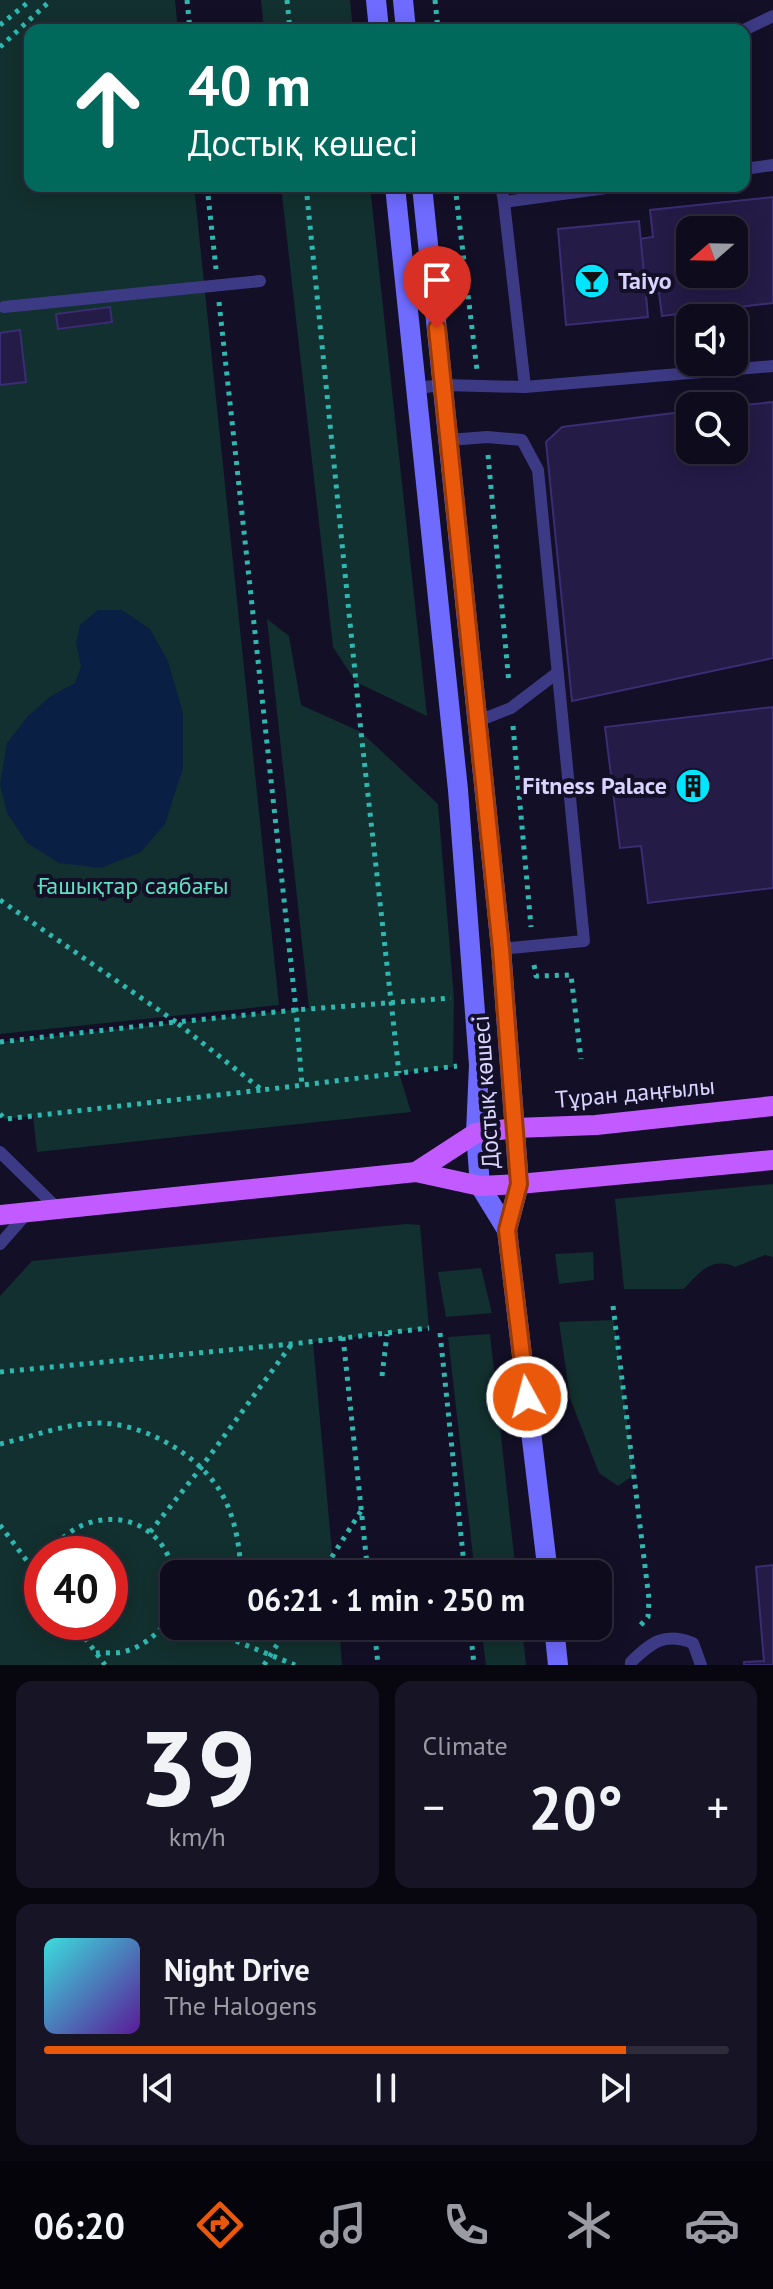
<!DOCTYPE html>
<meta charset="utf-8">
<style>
:root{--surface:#0e0b1c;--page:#171425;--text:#f1f3f6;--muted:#9b9ba3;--line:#2e2b3b;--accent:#ea580c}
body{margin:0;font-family:"PT Sans",sans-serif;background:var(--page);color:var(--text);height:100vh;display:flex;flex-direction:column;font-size:30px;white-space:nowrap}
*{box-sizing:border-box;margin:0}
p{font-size:26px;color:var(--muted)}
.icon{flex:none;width:44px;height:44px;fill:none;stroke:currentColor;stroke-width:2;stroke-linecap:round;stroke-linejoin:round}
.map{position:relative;height:1665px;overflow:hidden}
.details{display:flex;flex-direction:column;gap:16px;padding:16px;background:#08060f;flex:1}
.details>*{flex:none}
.top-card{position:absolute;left:24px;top:24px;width:726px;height:168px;border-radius:16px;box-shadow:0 4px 20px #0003,0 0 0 2px var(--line);background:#00695c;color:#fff;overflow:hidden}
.needle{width:52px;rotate:250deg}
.controls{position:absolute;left:676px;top:216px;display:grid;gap:16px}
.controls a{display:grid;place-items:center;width:72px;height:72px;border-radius:16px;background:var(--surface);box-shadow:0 4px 20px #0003,0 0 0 2px var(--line);font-size:40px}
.speed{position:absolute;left:24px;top:1536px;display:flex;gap:16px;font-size:40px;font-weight:700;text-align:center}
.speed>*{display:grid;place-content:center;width:104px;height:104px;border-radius:50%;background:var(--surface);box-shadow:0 4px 20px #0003,0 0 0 2px var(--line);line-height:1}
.speed .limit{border:12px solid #d22;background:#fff;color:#111}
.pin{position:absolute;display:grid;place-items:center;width:68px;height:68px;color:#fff;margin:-82px -34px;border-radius:50% 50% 50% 0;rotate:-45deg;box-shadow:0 0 8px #0007}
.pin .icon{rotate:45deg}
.me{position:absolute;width:88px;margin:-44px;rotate:353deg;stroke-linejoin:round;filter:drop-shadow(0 0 6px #0008)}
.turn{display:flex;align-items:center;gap:28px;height:168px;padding:0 32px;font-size:36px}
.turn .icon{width:104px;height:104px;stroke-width:2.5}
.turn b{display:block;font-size:56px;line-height:68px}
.big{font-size:60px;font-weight:700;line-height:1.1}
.details .card{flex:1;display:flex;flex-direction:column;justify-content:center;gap:12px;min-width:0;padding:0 28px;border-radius:16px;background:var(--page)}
.details .dial{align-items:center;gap:0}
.dial b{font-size:104px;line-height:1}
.song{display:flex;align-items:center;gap:24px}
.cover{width:96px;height:96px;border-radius:12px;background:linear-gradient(135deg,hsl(180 70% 55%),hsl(270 70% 35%))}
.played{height:8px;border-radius:4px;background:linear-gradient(90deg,var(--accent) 85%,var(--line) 85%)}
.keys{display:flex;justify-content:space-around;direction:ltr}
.heat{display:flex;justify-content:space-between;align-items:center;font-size:44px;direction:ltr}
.details .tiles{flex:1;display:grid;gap:16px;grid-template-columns:1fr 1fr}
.card:last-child{grid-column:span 2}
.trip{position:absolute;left:160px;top:1560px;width:452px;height:80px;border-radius:16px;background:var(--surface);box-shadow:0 4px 20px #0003,0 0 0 2px var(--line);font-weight:700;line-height:80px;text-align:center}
.tabs{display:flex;height:128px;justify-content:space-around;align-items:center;background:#06040b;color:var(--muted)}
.tabs .icon{width:56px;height:56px}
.tabs .current{color:var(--accent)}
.tabs b{font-size:36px;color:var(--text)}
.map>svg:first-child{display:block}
.green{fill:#12302f;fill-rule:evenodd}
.water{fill:#0a1f44}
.building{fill:#241b47;stroke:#3b2d73;stroke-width:2;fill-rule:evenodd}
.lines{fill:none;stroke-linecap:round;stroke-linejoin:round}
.path{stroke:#2fb8b0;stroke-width:5;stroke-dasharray:4 6;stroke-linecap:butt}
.lane{stroke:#3d3a85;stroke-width:12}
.secondary{stroke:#6f6bff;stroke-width:20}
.primary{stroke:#c25bff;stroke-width:20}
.route-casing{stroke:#983908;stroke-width:20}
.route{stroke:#ea580c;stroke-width:14}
.labels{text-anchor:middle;stroke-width:8;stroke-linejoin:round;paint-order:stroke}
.poi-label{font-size:24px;font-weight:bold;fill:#d9d4ff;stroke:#130f26;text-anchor:start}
.park-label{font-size:24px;fill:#5fe0c0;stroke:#130f26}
.street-label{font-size:24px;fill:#d9d4ff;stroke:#130f26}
</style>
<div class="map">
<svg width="773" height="1665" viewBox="0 0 773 1665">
<rect width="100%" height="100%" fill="#130f26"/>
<g class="green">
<path d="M0,0H175L178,30H30V186H194L279,1005L0,1034Z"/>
<path d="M261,0H350L353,30H264Z"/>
<path d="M281,186H370L427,716L356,682L333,647Z"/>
<path d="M267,619L289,636L301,705L361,732L438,804L454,998L453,1067L399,1073L411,1112L37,1152L33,1116L5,1119L0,1114V1042L309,1008Z"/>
<path d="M773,1184V1257L765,1255L735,1267C712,1256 697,1274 684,1289H624L615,1199Z"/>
<path d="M406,1224L420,1225L429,1328L313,1342L334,1574H174V1626H339L342,1665H0V1296L32,1261ZM42,1554H110V1622H42Z"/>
<path d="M593,1252L594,1280L559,1284L555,1254Z"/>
<path d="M481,1268L492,1313L446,1317L438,1272Z"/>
<path d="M614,1320L634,1475L618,1486L599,1473L570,1398L559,1322Z"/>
<path d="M490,1334L516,1574H475L448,1337Z"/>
<path d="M481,1626H522L526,1665H486Z"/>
</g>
<path class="water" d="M98,610H122L150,629L168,661L183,713V768L165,824L141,852L101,868L59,863L27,843L7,813L0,784L7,743L28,716L51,696L75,683L81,667L76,643L80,625Z"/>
<g class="building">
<path d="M773,197V303L662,316L659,293L646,294L639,239L653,237L650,210ZM690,230H734V274H690Z"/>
<path d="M639,221L648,317L566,325L558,229Z"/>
<path d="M110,307L112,322L58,329L56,314Z"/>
<path d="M20,330L26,382L0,385V333Z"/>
<path d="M773,402V658L572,701L546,442L562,427L690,411V450H734V406Z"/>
<path d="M773,707V888L648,903L641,846L620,848L605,727Z"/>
<path d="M773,1565V1665H744V1662L764,1661L756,1567Z"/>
</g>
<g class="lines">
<g class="path">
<path d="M187,0L190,30"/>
<path d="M287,0L290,30"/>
<path d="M435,0L438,30"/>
<path d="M0,25L31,0"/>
<path d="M0,47L51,0"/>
<path d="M207,186L216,269"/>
<path d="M306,186L361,732L399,1073"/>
<path d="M455,186L477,370"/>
<path d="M219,302L296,1010L302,1086"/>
<path d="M488,455L509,684"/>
<path d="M513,726L531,927"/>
<path d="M0,900L176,1022L296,1010L451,998"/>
<path d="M534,965L536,976L571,975L581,1059"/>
<path d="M0,1042L176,1022L262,1090L457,1066"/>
<path d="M0,1114L5,1119L262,1090"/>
<path d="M613,1306L649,1599L648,1617L639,1627"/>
<path d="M440,1333L465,1574"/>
<path d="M343,1337L368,1574"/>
<path d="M0,1372L291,1344L429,1328"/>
<path d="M382,1376L387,1334"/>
<path d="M0,1444C31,1437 64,1424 96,1423C141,1422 197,1453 220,1491C235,1515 240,1547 241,1574"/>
<path d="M0,1525L42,1581"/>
<path d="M150,1532L200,1469L291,1345"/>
<path d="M51,1554C68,1520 118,1508 149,1532C162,1541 171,1558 174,1574"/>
<path d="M321,1574L361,1511"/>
<path d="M73,1622L105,1665"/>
<path d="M199,1626L295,1665"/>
<path d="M374,1626L378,1665"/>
<path d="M470,1626L474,1665"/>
<path d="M96,1653C104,1652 114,1654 123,1652C146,1646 169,1627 174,1603"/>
<path d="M264,1665L289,1626"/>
</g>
<g class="lane">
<path d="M744,30L773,16"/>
<path d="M744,169L773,165"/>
<path d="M501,186L504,202L621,186"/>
<path d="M504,202L525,387"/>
<path d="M4,307L260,281"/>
<path d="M416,388L443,385L525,387L773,366"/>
<path d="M449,440L487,437L522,440L538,470L584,941L501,949"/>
<path d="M478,721L511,708L557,673"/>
<path d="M0,1152L58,1209"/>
<path d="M0,1244L29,1211"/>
<path d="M631,1665V1662C652,1642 664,1632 693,1643L701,1665"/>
</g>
<g class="secondary">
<path d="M376,0L379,30"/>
<path d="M403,0L406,30"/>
<path d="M395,186L458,790L479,1065L476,1133L480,1186L507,1230L548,1574"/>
<path d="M422,186L501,949L519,1184L507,1230"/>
<path d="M554,1626L558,1665"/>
</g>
<g class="primary">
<path d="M416,1172L476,1133L515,1128L596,1125L773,1106"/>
<path d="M0,1215L416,1172L480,1186L519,1184L773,1160"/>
</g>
</g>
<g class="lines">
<defs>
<path id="route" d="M437,328L501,949L519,1184L507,1230L527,1397"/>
</defs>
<use href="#route" class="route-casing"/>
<use href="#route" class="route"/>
</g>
<defs>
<symbol id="bar-disc" viewBox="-11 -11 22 22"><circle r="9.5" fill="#00e5ff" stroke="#130f26"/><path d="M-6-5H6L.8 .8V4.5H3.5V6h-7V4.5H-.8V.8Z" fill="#111"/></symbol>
<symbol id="building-disc" viewBox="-11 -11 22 22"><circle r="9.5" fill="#00e5ff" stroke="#130f26"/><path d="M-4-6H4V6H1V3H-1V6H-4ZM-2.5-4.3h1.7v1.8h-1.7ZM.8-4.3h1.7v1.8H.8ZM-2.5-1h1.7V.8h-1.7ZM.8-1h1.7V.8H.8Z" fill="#111"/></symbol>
</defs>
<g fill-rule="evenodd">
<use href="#bar-disc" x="572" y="261" width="40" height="40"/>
<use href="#building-disc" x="673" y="766" width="40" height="40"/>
</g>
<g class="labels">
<g class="poi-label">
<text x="618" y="289">Taiyo</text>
<text x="667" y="794" text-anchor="end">Fitness Palace</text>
</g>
<g class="park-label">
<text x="133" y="894">Ғашықтар саябағы</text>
</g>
<g class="street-label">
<text transform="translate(486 1092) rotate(-94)" y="8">Достық көшесі</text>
<text transform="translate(635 1093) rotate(-5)" y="8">Тұран даңғылы</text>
</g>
</g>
</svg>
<div class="controls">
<a><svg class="needle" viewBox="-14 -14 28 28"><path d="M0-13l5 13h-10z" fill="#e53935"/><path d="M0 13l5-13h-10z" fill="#9b9ba3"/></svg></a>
<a><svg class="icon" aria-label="sound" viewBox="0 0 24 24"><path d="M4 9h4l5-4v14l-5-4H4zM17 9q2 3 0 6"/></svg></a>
<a><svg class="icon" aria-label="search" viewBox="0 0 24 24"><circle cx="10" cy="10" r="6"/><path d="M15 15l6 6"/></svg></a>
</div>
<div class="speed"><div class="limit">40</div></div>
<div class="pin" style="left:437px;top:328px;background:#d93025"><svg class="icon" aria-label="arrive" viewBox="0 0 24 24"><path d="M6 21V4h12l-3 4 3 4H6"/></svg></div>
<svg class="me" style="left:527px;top:1397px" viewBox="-20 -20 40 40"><circle r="17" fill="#ea580c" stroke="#fff" stroke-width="3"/><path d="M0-11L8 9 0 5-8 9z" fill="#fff"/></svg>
<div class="trip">06:21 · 1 min · 250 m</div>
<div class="top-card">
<div class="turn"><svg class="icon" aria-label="ahead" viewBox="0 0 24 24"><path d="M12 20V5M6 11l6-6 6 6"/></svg><div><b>40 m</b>Достық көшесі</div></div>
</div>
</div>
<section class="details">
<div class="tiles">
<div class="card dial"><b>39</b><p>km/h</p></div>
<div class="card"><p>Climate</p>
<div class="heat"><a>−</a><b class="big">20°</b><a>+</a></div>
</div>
<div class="card">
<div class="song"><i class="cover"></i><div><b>Night Drive</b><p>The Halogens</p></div></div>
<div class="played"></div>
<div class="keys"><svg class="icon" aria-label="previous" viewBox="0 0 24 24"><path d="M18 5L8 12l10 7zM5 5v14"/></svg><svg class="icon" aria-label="pause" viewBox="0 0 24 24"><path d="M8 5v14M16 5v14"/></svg><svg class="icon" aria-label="next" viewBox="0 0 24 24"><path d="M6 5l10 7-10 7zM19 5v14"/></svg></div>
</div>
</div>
</section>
<nav class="tabs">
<b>06:20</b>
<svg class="icon current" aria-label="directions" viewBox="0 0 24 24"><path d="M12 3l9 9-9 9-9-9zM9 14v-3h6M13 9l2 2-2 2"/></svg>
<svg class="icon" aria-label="music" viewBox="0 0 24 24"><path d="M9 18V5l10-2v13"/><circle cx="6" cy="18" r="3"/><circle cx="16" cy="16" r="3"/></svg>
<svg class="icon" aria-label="phone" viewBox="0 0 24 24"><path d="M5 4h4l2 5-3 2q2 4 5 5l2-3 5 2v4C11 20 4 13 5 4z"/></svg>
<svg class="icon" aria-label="climate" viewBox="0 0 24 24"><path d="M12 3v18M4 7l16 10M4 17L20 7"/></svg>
<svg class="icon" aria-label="car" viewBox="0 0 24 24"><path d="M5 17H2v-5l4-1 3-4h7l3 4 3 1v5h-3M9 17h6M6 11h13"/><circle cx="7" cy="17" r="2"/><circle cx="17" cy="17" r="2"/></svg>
</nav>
